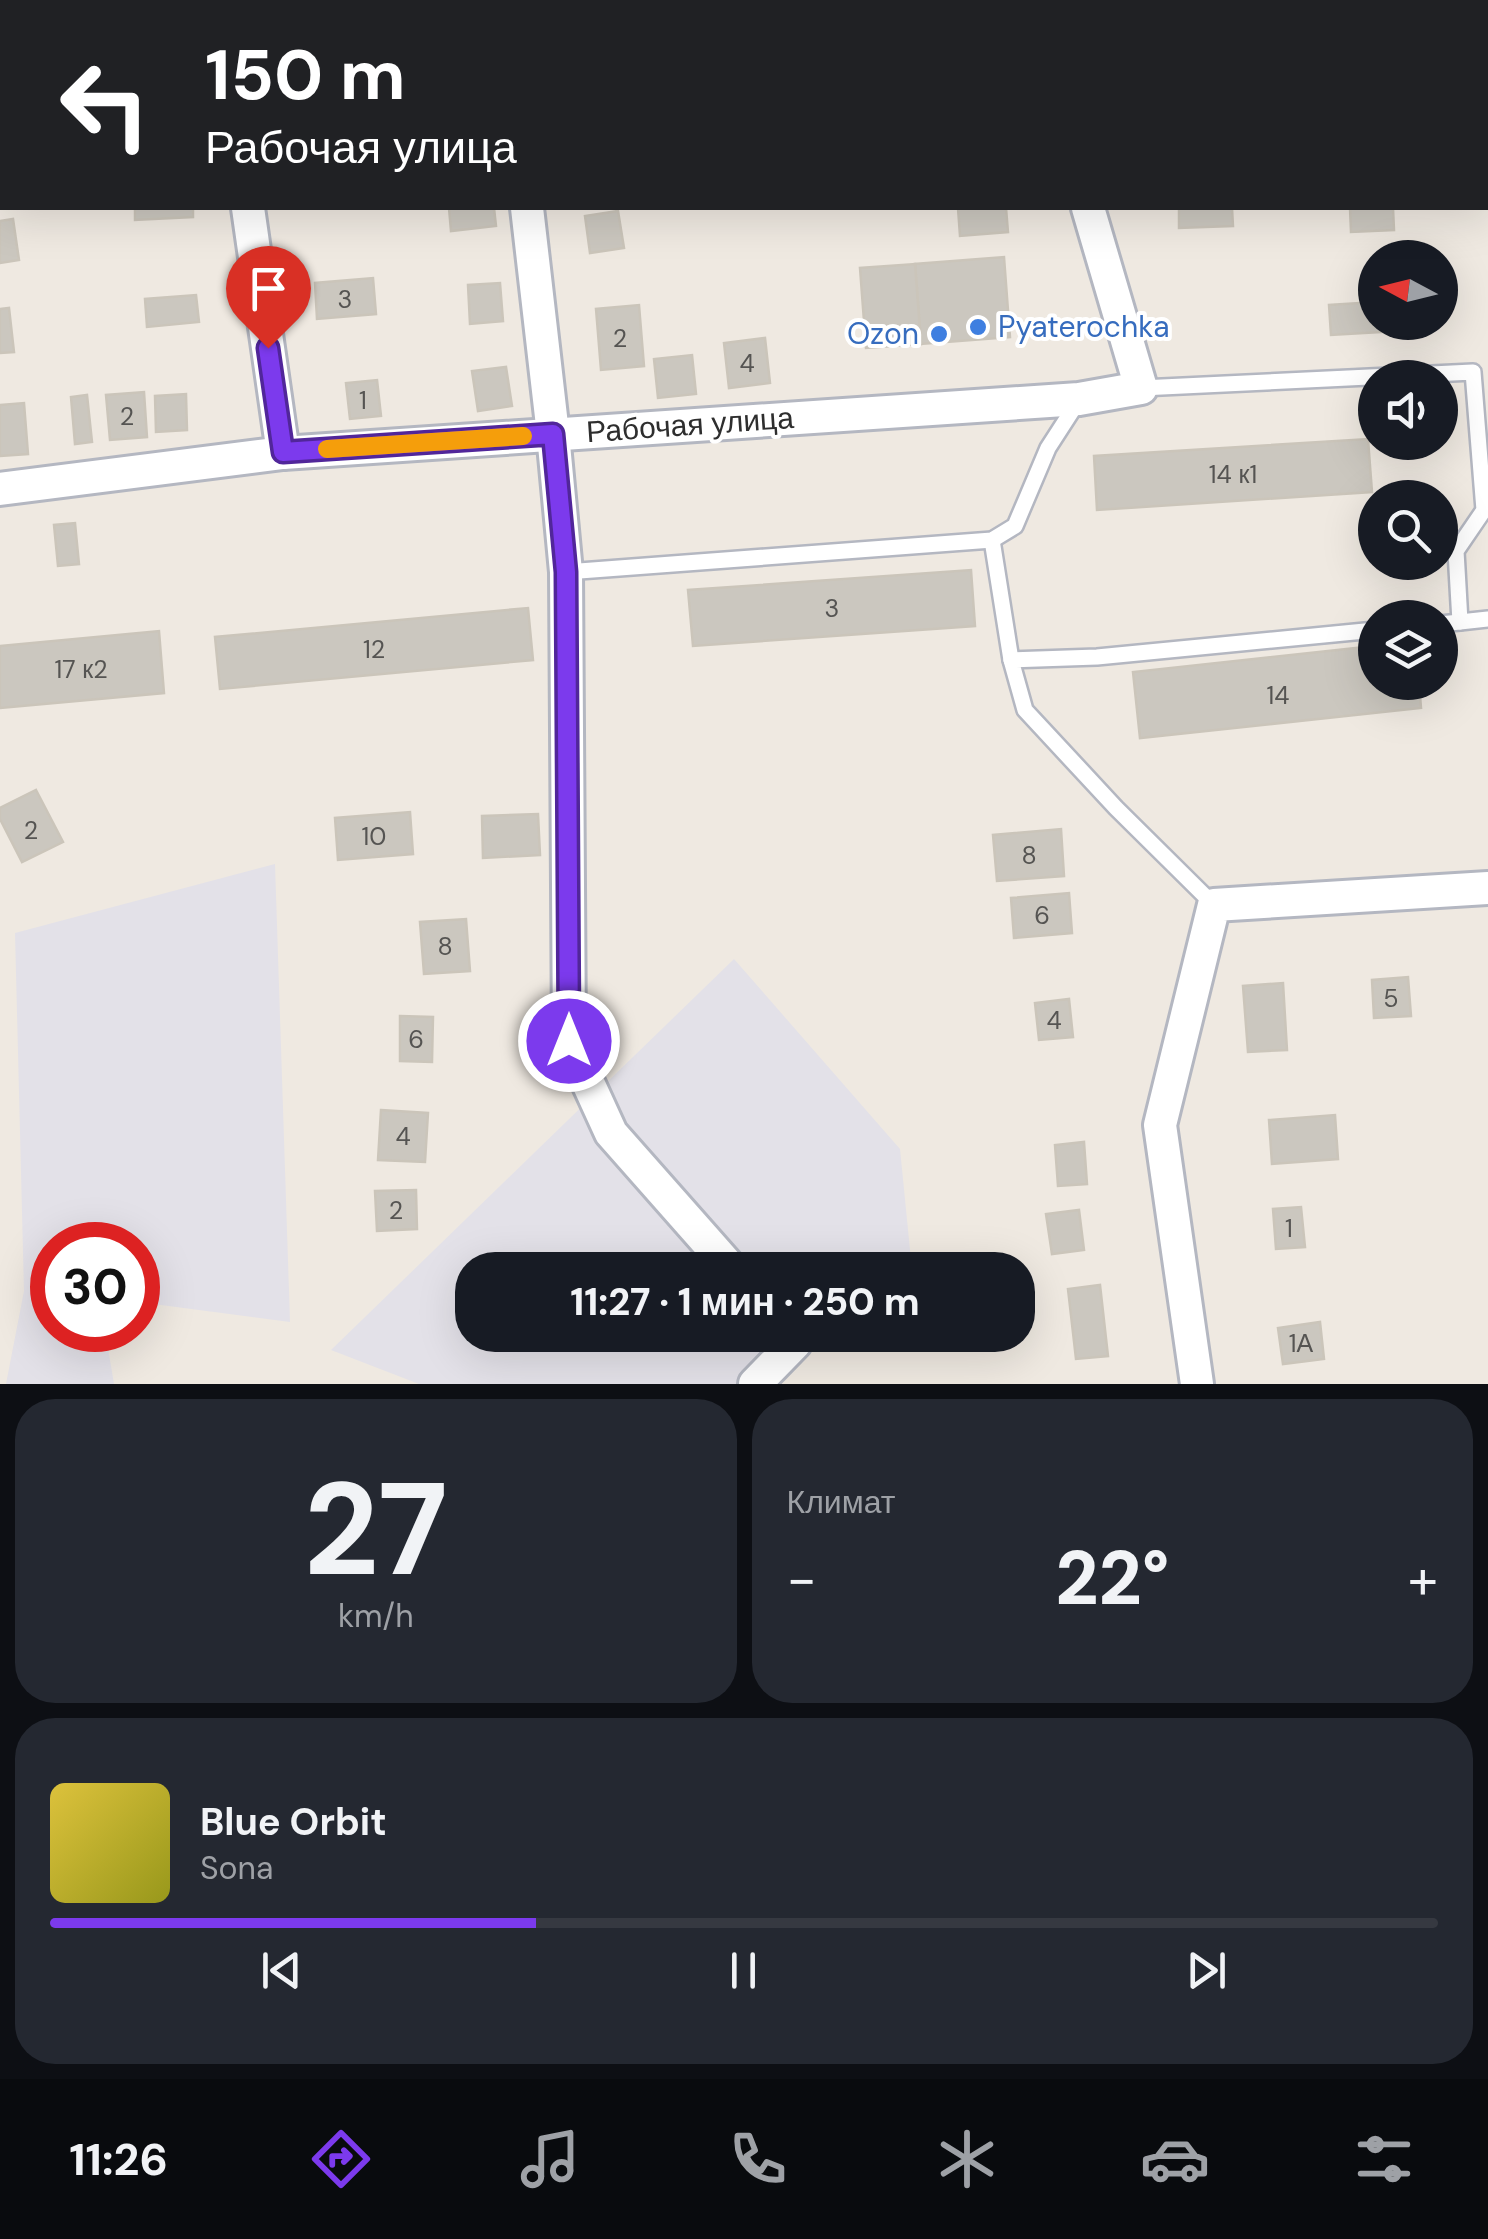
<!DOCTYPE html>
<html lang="ru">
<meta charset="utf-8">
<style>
:root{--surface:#171b24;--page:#242831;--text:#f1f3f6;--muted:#9ea1a6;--line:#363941;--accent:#7c3aed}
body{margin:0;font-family:"DM Sans",sans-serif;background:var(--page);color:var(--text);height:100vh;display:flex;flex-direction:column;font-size:38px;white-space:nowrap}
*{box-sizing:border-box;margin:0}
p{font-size:32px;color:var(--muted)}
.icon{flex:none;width:55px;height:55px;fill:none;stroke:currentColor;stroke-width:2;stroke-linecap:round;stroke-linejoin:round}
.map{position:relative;height:1384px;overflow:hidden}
.panel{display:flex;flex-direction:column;gap:15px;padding:15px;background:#0d0f14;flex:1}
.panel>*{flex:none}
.guide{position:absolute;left:0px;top:0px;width:1490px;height:210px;box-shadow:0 10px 40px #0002;background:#202124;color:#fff;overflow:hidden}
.needle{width:65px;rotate:277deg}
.buttons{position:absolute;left:1358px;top:240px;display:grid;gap:20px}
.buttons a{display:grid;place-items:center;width:100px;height:100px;border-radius:50%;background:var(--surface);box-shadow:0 10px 40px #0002;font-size:50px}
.speed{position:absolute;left:30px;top:1222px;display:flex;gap:20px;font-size:50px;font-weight:700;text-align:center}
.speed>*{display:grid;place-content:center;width:130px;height:130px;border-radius:50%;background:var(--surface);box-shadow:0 10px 40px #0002;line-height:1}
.speed .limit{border:15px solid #d22;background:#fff;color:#111}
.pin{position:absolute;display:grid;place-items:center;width:85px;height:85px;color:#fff;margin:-102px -42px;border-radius:50% 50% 50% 0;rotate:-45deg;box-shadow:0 0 10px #0007}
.pin .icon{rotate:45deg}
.me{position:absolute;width:110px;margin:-55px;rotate:0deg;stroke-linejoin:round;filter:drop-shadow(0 0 8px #0008)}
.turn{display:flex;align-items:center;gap:35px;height:210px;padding:0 40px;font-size:45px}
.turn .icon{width:130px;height:130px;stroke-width:2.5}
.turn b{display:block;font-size:70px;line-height:85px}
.big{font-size:75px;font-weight:800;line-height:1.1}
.panel .widget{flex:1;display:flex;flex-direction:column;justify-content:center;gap:15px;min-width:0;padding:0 35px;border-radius:40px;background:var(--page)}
.panel .dial{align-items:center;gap:0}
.dial b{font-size:130px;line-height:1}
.song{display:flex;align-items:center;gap:30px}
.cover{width:120px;height:120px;border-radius:15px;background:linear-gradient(135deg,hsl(50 70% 55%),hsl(60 70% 35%))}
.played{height:10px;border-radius:5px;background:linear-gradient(90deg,var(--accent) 35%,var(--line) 35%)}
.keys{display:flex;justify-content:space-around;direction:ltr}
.heat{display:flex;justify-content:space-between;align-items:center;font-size:55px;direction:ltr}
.panel .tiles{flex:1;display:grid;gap:15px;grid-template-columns:1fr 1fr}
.widget:last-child{grid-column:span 2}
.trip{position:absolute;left:455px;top:1252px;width:580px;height:100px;border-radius:40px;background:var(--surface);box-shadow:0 10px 40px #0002;font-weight:800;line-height:100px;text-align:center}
.tabs{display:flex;height:160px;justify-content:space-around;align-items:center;background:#090b0e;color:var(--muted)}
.tabs .icon{width:70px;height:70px}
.tabs .on{color:var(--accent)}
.tabs b{font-size:45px;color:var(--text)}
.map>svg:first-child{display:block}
.industrial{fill:#e3e1e8}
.building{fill:#cbc7bf;stroke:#cbc5ba;stroke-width:2.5}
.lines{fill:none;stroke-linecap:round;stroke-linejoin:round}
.service-casing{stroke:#b4b7c1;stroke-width:20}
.minor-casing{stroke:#b4b7c1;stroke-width:38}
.service{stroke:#fff;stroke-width:15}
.minor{stroke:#fff;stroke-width:32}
.route-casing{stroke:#51269a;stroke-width:25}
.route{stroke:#7c3aed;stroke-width:18}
.slow{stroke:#f59e0b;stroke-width:18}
.shop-dot{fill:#3f7fe0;stroke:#fff;stroke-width:4}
.labels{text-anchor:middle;stroke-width:8;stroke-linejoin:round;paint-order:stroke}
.number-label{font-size:25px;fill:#555452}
.shop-label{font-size:30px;fill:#366cbe;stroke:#fff;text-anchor:start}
.street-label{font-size:30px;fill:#2e2e2e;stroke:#fff}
</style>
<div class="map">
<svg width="1488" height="1384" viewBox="0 0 1488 1384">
<rect width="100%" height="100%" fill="#efe9e1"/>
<g class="industrial">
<path d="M275,864L290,1322L138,1302V1245H52V1330H105L114,1384H6L24,1291L15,933Z"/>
<path d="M734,959L900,1149L912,1270H472V1335H817L801,1345L762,1384H419L331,1350Z"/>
</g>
<g class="building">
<path d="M135,208H193V217L135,220Z"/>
<path d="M449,208H494L496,226L451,231Z"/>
<path d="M958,208H1006L1008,232L960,236Z"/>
<path d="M1179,208H1232L1233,226L1179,228Z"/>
<path d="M1350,208H1393L1394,230L1351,232Z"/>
<path d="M618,211L624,248L590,253L585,216Z"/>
<path d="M13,219L19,260L0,263V221Z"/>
<path d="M1004,257L1010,337L921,344L915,264Z"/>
<path d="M915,264L921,344L866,348L860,268Z"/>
<path d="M373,278L376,314L317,319L315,283Z"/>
<path d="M500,283L503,321L470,324L468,285Z"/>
<path d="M196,295L199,322L147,327L145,299Z"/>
<path d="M1375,302V322H1415V330L1331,335L1329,305Z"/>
<path d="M639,305L644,366L601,370L596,309Z"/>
<path d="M9,308L14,352L0,353V309Z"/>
<path d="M765,338L770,383L729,388L724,343Z"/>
<path d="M692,355L696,394L658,398L654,359Z"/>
<path d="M506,367L512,406L478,411L472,371Z"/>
<path d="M377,380L381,416L350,419L346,383Z"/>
<path d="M144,392L147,437L110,440L106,395Z"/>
<path d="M186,394L187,430L156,432L155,396Z"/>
<path d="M87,395L92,442L75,444L71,397Z"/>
<path d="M24,403L28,454L0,456V405Z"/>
<path d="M1368,439L1372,492L1097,510L1094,456Z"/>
<path d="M75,523L79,564L58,566L54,525Z"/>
<path d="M971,570L975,626L693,646L688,590Z"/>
<path d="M528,608L533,660L220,689L215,637Z"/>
<path d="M159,631L164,693L0,708V646Z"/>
<path d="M1375,646V682H1419L1421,708L1140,738L1133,672Z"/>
<path d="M36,790L63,842L22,862L0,819V808Z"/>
<path d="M410,812L413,854L338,860L335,818Z"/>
<path d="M538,814L540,855L483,858L482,816Z"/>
<path d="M1061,829L1064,876L997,881L993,835Z"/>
<path d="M1069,893L1072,933L1014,938L1011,898Z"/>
<path d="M466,919L470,971L424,974L420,922Z"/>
<path d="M1408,977L1411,1016L1374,1018L1372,980Z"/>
<path d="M1283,983L1287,1050L1248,1052L1243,986Z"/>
<path d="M1069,999L1073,1037L1039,1040L1035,1003Z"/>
<path d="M400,1016L433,1017L432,1062L400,1061Z"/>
<path d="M381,1110L428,1113L425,1162L378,1160Z"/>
<path d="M1335,1115L1338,1159L1272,1164L1269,1120Z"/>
<path d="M1084,1142L1087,1184L1058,1186L1055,1145Z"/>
<path d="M416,1190L417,1229L377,1231L375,1191Z"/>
<path d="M1301,1207L1305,1247L1276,1249L1273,1209Z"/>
<path d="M1079,1210L1084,1250L1052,1254L1046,1214Z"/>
<path d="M1100,1285L1108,1356L1076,1359L1068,1289Z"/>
<path d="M1320,1322L1324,1359L1283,1364L1278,1328Z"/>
</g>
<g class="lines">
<defs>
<g id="service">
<path d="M1141,388L1473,372L1484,510L1456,551L1460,622L1440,624"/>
<path d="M992,540L1011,660"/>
<path d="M566,572L992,540L1015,526L1048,448L1079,400"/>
<path d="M1460,622L1488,619"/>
<path d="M1214,905L1116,808L1025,710L1011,660L1097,657L1375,630"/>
</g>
<g id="minor">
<path d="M217,0L218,2"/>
<path d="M503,0L504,2"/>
<path d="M1030,0L1031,2"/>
<path d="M248,208L283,453"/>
<path d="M527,208L553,434L566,572L569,1041L611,1133L732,1270"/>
<path d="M0,489L283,453L1079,399L1141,388L1088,208"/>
<path d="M755,1384L795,1343L789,1335"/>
<path d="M1197,1384L1160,1125L1214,905L1488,888"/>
</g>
</defs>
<use href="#service" class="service-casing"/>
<use href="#minor" class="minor-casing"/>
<use href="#service" class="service"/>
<use href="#minor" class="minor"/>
</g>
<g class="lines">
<defs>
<path id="route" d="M268,348L283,452L553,434L566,572L569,1041"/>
</defs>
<use href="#route" class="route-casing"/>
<use href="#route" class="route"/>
<path class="slow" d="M327,449L523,436"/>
</g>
<g class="shop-dot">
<circle cx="978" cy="327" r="10"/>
<circle cx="939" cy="334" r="10"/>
</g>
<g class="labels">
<g class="number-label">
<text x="345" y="308">3</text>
<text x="620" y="347">2</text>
<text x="747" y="372">4</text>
<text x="363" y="409">1</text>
<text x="127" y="425">2</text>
<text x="1233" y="483">14 к1</text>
<text x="832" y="617">3</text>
<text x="374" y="658">12</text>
<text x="81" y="678">17 к2</text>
<text x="1278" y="704">14</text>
<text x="31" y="839">2</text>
<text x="374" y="845">10</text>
<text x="1029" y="864">8</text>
<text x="1042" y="924">6</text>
<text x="445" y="955">8</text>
<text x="1391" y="1007">5</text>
<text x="1054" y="1029">4</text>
<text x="416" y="1048">6</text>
<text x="403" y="1145">4</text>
<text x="396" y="1219">2</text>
<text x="1289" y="1237">1</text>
<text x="1301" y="1352">1А</text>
</g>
<g class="shop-label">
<text x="998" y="337">Pyaterochka</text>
<text x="919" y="344" text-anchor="end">Ozon</text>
</g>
<g class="street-label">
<text transform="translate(690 425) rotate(-4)" y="10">Рабочая улица</text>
</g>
</g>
</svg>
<div class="buttons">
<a><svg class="needle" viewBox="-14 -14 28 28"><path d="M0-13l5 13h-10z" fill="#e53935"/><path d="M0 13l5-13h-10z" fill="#9ea1a6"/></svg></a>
<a><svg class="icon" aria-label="sound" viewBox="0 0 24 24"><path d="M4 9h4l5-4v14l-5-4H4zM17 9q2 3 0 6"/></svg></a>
<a><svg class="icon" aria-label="search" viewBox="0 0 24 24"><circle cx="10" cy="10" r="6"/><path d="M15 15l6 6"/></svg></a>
<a><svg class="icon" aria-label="layers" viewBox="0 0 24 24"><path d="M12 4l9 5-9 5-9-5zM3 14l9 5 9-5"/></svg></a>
</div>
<div class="speed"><div class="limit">30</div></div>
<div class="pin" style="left:268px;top:348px;background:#d93025"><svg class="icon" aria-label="arrive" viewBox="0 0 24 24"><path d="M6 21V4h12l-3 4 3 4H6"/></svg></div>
<svg class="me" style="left:569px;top:1041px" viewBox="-20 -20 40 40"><circle r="17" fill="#7c3aed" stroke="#fff" stroke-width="3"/><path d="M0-11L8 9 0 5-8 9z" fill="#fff"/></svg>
<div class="trip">11:27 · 1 мин · 250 m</div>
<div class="guide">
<div class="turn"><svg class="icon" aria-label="left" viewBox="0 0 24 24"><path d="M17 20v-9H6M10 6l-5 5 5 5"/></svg><div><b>150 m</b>Рабочая улица</div></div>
</div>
</div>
<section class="panel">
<div class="tiles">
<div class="widget dial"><b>27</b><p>km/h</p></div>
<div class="widget"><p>Климат</p>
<div class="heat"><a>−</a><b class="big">22°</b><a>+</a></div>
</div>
<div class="widget">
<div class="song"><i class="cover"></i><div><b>Blue Orbit</b><p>Sona</p></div></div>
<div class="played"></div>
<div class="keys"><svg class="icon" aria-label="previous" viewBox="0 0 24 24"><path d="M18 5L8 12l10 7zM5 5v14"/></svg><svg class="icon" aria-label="pause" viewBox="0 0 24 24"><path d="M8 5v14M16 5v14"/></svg><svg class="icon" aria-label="next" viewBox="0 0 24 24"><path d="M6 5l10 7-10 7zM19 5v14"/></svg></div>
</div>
</div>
</section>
<nav class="tabs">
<b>11:26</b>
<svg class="icon on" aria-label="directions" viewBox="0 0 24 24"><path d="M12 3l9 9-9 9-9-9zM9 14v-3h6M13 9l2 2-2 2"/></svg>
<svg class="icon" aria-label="music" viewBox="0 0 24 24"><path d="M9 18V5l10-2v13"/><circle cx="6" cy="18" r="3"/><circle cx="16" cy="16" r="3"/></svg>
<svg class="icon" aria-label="phone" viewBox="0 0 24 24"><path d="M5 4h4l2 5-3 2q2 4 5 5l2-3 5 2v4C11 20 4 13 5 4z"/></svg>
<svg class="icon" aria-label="climate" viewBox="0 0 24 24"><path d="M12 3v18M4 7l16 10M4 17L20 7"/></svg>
<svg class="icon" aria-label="car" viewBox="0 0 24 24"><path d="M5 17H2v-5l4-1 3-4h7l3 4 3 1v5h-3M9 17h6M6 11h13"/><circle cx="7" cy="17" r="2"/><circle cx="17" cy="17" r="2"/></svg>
<svg class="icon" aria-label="filters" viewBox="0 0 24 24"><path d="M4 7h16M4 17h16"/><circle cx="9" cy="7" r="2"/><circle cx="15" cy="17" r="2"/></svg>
</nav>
